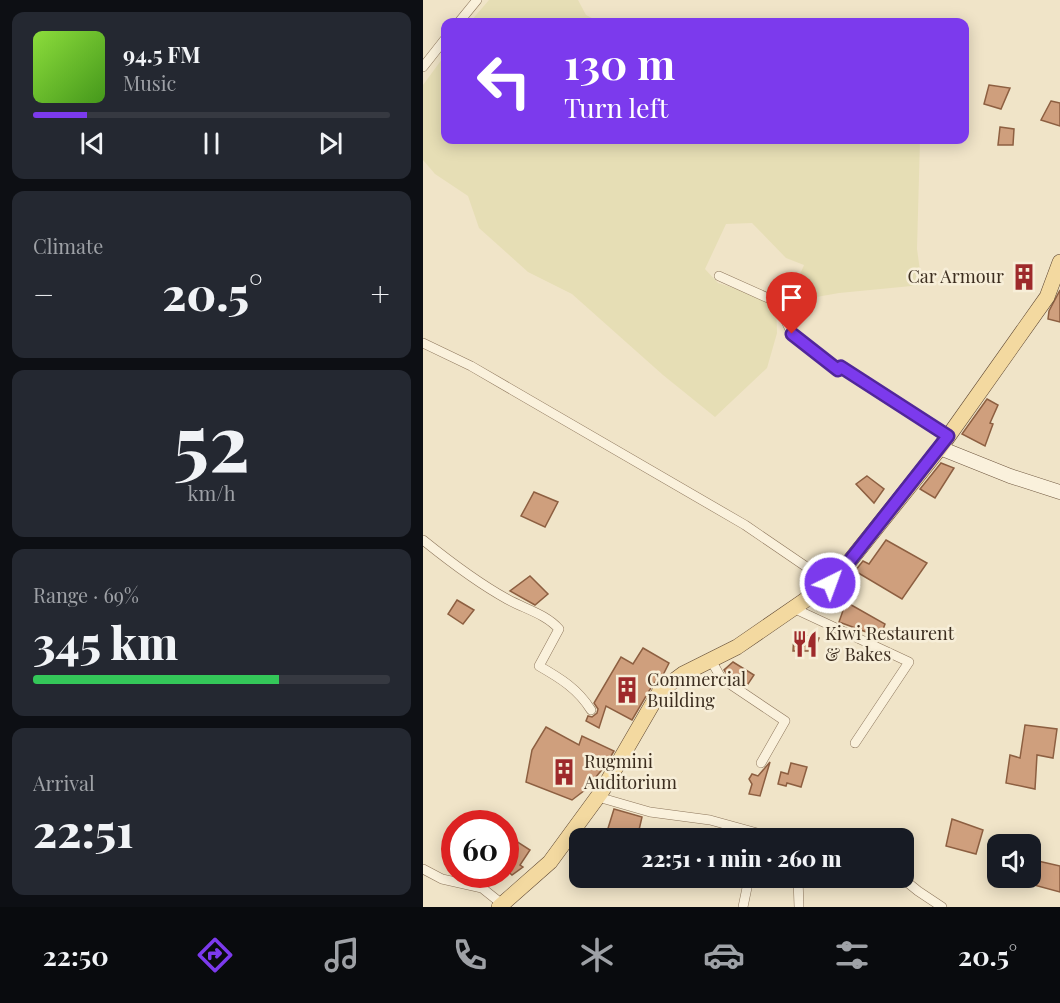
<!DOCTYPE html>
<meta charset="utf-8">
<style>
:root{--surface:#171b24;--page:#242831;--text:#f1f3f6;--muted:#9ea1a6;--line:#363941;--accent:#7c3aed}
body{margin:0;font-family:"Playfair Display",serif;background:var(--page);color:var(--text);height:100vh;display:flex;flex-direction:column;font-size:22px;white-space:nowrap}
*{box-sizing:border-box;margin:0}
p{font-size:20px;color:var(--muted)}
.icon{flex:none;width:33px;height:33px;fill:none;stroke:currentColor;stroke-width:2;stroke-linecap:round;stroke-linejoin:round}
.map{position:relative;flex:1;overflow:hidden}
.side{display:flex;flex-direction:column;gap:12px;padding:12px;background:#0d0f14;width:423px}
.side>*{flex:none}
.guide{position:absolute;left:18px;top:18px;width:528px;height:126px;border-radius:12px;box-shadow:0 3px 15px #0003;background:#7c3aed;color:#fff;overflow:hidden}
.tools{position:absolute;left:564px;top:834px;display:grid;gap:12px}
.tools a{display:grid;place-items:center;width:54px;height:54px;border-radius:12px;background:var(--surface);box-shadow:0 3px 15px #0003;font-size:30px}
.speed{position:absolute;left:18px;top:810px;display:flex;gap:12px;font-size:30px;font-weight:700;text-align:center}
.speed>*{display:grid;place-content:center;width:78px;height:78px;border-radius:50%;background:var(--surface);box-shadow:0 3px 15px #0003;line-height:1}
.speed .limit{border:9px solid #d22;background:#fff;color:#111}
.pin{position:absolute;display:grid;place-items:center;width:51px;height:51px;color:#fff;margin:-62px -26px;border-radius:50% 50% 50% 0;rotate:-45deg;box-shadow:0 0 6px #0007}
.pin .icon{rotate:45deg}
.me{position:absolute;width:66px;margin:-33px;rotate:42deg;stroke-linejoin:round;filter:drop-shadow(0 0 4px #0008)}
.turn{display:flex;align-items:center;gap:21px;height:126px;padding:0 24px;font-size:27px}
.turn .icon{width:78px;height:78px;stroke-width:2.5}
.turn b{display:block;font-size:42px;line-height:51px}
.big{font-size:45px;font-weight:800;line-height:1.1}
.side .card{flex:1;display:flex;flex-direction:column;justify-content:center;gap:9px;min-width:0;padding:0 21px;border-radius:12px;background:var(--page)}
.side .dial{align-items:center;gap:0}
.dial b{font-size:78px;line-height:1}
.song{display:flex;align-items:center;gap:18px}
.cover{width:72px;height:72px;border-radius:9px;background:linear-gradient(135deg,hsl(90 70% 55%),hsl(100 70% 35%))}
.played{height:6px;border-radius:3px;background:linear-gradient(90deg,var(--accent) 15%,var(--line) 15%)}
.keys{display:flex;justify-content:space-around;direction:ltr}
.heat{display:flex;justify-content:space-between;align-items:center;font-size:33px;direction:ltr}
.charge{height:9px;border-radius:4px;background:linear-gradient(90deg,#34c759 69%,var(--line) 0)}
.trip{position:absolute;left:146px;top:828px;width:345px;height:60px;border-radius:12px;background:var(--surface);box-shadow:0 3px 15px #0003;font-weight:800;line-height:60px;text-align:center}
.dock{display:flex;height:96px;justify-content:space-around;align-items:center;background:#090b0e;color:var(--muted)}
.dock .icon{width:42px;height:42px}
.dock .selected{color:var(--accent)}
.dock b{font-size:27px;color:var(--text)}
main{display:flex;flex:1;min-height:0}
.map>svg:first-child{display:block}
.farmland{fill:#e6deb5}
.building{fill:#cf9f7d;stroke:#8d5f41;stroke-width:1.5}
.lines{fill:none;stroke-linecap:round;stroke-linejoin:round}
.street-casing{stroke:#8d765c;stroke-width:10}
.secondary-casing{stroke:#6f573f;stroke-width:15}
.primary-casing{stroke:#5b4430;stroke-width:16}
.street{stroke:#faf1dc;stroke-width:9}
.secondary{stroke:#faf1dc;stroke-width:14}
.primary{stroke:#f3d9a0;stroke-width:15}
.route-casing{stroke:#51269a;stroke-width:15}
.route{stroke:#7c3aed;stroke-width:10}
.labels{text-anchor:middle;stroke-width:5;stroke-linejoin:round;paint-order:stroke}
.poi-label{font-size:18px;fill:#3d2e20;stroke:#f7eed8;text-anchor:start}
</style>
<main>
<section class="side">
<div class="card">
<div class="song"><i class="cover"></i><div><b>94.5 FM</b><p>Music</p></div></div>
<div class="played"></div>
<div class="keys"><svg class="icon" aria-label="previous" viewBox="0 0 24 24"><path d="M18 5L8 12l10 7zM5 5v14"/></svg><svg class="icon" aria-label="pause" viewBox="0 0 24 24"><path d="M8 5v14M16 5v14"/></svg><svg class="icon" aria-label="next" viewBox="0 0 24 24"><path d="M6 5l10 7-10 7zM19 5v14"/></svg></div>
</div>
<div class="card"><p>Climate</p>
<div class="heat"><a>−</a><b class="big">20.5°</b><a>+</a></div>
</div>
<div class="card dial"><b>52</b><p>km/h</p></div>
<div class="card"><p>Range · 69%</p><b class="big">345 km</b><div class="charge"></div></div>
<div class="card"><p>Arrival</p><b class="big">22:51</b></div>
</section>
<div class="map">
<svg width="637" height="907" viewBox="0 0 637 907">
<rect width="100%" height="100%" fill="#f0e4c8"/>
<g class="farmland">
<path d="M66,0H155L163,15L177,22H47Z"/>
<path d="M22,55V140H497L494,249L499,285L416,293L365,302L381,265L363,258L329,223L303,224L282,269L295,283L353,301L354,333L344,368L292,417L240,375L149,294L105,272L56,228L45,196L12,174L0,160V85Z"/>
</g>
<g class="building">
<path d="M566,85L587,88L578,109L561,104Z"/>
<path d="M628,101L637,103V126L618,120Z"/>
<path d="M577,127L591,129L590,145H575Z"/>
<path d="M596,267L611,271L604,289L591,283Z"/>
<path d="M637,290V322L625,319L626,311Z"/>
<path d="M564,399L575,405L567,423L570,424L562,446L539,434Z"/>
<path d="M518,463L531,468L512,498L497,489Z"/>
<path d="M444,476L461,489L451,503L433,484Z"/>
<path d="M111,492L135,502L122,527L98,516Z"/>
<path d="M463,540L504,563L479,599L432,571L440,561L446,564Z"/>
<path d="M107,576L125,594L112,605L87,591Z"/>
<path d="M34,600L51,610L40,624L25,614Z"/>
<path d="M423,602L462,624L457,637L416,622Z"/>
<path d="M371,634L396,638L391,651H370Z"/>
<path d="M220,648L246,663L239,677L237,676L229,686L209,720L183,706L176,728L163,721L165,716L169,717L174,713L175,709L171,703L198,657L210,664Z"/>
<path d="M310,662L331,675L323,687L303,673L301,670Z"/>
<path d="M602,725L634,729L630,758L614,755L612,789L583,783L587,755L597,758Z"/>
<path d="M123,727L156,745L159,736L191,751L182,766L162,790L149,800L103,782L109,750Z"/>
<path d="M347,762L337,796L326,794L329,784L326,779L329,774L335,776Z"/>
<path d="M368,763L384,767L378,787L364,783L363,786L355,784L358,772L365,774Z"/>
<path d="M191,809L219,817L216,830H208L205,838H182Z"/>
<path d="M529,819L560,830L553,854L523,846Z"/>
<path d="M82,834L107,850L97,865L100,867L89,875L82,869Z"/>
<path d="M615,861L637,866V892L611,885Z"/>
</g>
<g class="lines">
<defs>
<g id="street">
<path d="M36,22L54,0"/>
<path d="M0,67L22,39"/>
<path d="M296,276L365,307L362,319L369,334L415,370L418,367L525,436"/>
<path d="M0,343L48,366L322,525L407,583"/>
<path d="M0,540C26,561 55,583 84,599C102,609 123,614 136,629L116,666C137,678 155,689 168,710"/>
<path d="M370,608L486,662L432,743"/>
<path d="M288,660L298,678L362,721L338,763"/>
<path d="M175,797L227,812L287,820L352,838"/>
<path d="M0,869L19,879L59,888L79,904"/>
<path d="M375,878L376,907"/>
<path d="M479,878L495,891L519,907"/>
<path d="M320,907L326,878"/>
</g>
<path id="secondary" d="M517,448L587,476L637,492"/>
<path id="primary" d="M76,907L127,862L179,791L237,691L260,674L314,647L407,583L418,572L517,448L624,297L637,262"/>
</defs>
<use href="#street" class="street-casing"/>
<use href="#secondary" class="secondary-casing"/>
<use href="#primary" class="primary-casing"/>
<use href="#street" class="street"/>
<use href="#secondary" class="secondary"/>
<use href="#primary" class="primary"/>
</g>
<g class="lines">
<defs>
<path id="route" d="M369,334L415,370L418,367L525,436L418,572L407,583"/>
</defs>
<use href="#route" class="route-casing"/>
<use href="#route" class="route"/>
</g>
<defs>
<symbol id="building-bare" viewBox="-9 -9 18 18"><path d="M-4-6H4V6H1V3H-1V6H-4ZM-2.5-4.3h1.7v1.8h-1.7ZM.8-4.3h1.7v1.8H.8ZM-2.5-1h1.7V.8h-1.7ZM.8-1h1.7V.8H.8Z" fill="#9e2a2b" stroke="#f7eed8" stroke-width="2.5" paint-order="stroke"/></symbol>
<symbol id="restaurant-bare" viewBox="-9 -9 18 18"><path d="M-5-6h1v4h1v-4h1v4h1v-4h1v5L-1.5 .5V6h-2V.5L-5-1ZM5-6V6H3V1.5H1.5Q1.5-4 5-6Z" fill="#9e2a2b" stroke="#f7eed8" stroke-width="2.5" paint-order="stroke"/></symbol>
</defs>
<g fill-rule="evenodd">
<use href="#building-bare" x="582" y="258" width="38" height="38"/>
<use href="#restaurant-bare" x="363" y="625" width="38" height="38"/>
<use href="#building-bare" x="185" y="671" width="38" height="38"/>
<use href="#building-bare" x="122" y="753" width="38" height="38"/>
</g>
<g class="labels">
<g class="poi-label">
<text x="581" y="283" text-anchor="end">Car Armour</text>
<text x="402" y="640">Kiwi Restaurent<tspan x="402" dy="21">&amp; Bakes</tspan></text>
<text x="224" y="686">Commercial<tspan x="224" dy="21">Building</tspan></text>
<text x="161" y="768">Rugmini<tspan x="161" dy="21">Auditorium</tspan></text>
</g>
</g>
</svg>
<div class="tools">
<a><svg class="icon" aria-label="sound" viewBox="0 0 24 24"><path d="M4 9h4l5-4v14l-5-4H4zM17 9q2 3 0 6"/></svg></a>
</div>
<div class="speed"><div class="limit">60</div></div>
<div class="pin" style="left:369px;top:334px;background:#d93025"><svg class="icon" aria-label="arrive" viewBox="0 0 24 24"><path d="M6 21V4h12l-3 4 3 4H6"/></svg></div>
<svg class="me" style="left:407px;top:583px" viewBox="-20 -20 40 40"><circle r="17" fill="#7c3aed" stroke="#fff" stroke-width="3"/><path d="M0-11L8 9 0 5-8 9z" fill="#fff"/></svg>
<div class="trip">22:51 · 1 min · 260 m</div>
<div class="guide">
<div class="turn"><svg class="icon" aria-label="left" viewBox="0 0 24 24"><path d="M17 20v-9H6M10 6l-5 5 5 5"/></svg><div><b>130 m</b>Turn left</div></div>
</div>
</div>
</main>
<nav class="dock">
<b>22:50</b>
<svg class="icon selected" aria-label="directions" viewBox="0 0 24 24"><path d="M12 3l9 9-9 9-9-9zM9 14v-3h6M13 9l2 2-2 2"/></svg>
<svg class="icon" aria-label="music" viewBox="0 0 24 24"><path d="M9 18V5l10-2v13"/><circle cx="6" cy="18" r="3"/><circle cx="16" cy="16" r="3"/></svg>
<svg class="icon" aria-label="phone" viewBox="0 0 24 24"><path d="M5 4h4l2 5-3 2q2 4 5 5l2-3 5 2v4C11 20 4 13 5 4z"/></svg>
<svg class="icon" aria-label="climate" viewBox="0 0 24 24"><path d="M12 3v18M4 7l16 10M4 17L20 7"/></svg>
<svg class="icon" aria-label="car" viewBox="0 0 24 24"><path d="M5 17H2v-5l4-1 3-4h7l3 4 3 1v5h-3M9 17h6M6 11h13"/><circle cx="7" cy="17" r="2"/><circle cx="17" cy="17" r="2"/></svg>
<svg class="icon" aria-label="filters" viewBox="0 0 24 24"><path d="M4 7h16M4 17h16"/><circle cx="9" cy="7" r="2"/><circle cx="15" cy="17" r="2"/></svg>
<b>20.5°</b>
</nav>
